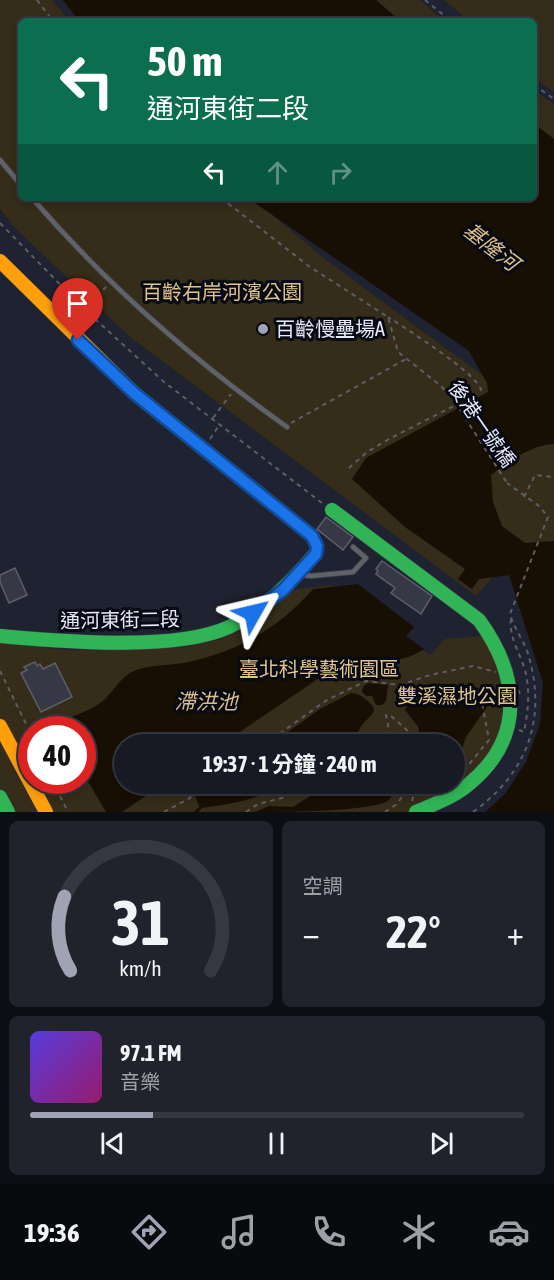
<!DOCTYPE html>
<html lang="zh-TW">
<meta charset="utf-8">
<style>
:root{--surface:#171a24;--page:#20232c;--text:#f1f3f6;--muted:#9ea1a6;--line:#363841;--accent:#a0a3b3}
body{margin:0;font-family:"Asap Condensed","Noto Sans TC",sans-serif;background:var(--page);color:var(--text);height:100vh;display:flex;flex-direction:column;font-size:22px;white-space:nowrap}
*{box-sizing:border-box;margin:0}
p{font-size:20px;color:var(--muted)}
.icon{flex:none;width:33px;height:33px;fill:none;stroke:currentColor;stroke-width:2;stroke-linecap:round;stroke-linejoin:round}
.map{position:relative;height:812px;overflow:hidden}
.drawer{display:flex;flex-direction:column;gap:9px;padding:9px;background:#0d0e14;flex:1}
.drawer>*{flex:none}
.hud{position:absolute;left:18px;top:18px;width:519px;height:183px;border-radius:9px;box-shadow:0 3px 9px #0003,0 0 0 2px var(--line);background:#0b6e4f;color:#fff;overflow:hidden}
.speed{position:absolute;left:18px;top:716px;display:flex;gap:12px;font-size:30px;font-weight:700;text-align:center}
.speed>*{display:grid;place-content:center;width:78px;height:78px;border-radius:50%;background:var(--surface);box-shadow:0 3px 9px #0003,0 0 0 2px var(--line);line-height:1}
.speed .limit{border:9px solid #d22;background:#fff;color:#111}
.pin{position:absolute;display:grid;place-items:center;width:51px;height:51px;color:#fff;margin:-62px -26px;border-radius:50% 50% 50% 0;rotate:-45deg;box-shadow:0 0 6px #0007}
.pin .icon{rotate:45deg}
.me{position:absolute;width:66px;margin:-33px;rotate:53deg;stroke-linejoin:round;filter:drop-shadow(0 0 4px #0008)}
.turn{display:flex;align-items:center;gap:21px;height:126px;padding:0 30px;font-size:27px}
.turn .icon{width:78px;height:78px;stroke-width:2.5}
.turn b{display:block;font-size:42px;line-height:51px}
.lanes{display:flex;align-items:center;height:57px;padding:0 30px;background:#0003;justify-content:center;gap:30px;direction:ltr}
.lanes .off{opacity:.35}
.big{font-size:45px;font-weight:700;line-height:1.1}
.drawer .widget{flex:1;display:flex;flex-direction:column;justify-content:center;gap:9px;min-width:0;padding:0 21px;border-radius:9px;background:var(--page)}
.drawer .dial{align-items:center;gap:0}
.dial svg{height:156px;overflow:visible;fill:none;stroke:var(--line);stroke-width:7;stroke-linecap:round;text-anchor:middle}
.dial text{fill:var(--text);stroke:none}
.song{display:flex;align-items:center;gap:18px}
.cover{width:72px;height:72px;border-radius:9px;background:linear-gradient(135deg,hsl(250 70% 55%),hsl(320 70% 35%))}
.played{height:6px;border-radius:3px;background:linear-gradient(90deg,var(--accent) 25%,var(--line) 25%)}
.keys{display:flex;justify-content:space-around;direction:ltr}
.heat{display:flex;justify-content:space-between;align-items:center;font-size:33px;direction:ltr}
.drawer .tiles{flex:1;display:grid;gap:9px;grid-template-columns:1fr 1fr}
.widget:last-child{grid-column:span 2}
.trip{position:absolute;left:114px;top:734px;width:351px;height:60px;border-radius:30px;background:var(--surface);box-shadow:0 3px 9px #0003,0 0 0 2px var(--line);font-weight:700;line-height:60px;text-align:center}
.menu{display:flex;height:96px;justify-content:space-around;align-items:center;background:#090a0e;color:var(--muted)}
.menu .icon{width:42px;height:42px}
.menu .active{color:var(--accent)}
.menu b{font-size:27px;color:var(--text)}
.map>svg:first-child{display:block}
.green{fill:#352c19;fill-rule:evenodd}
.water{fill:#170e04}
.lines{fill:none;stroke-linecap:round;stroke-linejoin:round}
.stream{stroke:#170e04;stroke-width:3}
.building{fill:#363945;stroke:#5d5f6b;stroke-width:1.5}
.lane-casing{stroke:#3c3f4b;stroke-width:6}
.fast-casing{stroke:#3c3f4b;stroke-width:15}
.slow-casing{stroke:#3c3f4b;stroke-width:15}
.path{stroke:#5d5e67;stroke-width:2;stroke-dasharray:4.5 4.5;stroke-linecap:butt}
.lane{stroke:#606267;stroke-width:4.5}
.fast{stroke:#30b455;stroke-width:14}
.slow{stroke:#ff9f0a;stroke-width:14}
.path-bridge{stroke:#5d5e67;stroke-width:2;stroke-dasharray:4.5 4.5;stroke-linecap:butt}
.route-casing{stroke:#114b97;stroke-width:15}
.route{stroke:#1a73e8;stroke-width:10}
.poi-dot{fill:#a0a3b3;stroke:#070913;stroke-width:2}
.labels{text-anchor:middle;stroke-width:6;stroke-linejoin:round;paint-order:stroke}
.park-label{font-size:20px;fill:#dfc38b;stroke:#070913}
.poi-label{font-size:20px;fill:#e5e9fa;stroke:#070913;text-anchor:start}
.street-label{font-size:20px;fill:#e5e9fa;stroke:#070913}
.water-label{font-size:21px;font-style:italic;fill:#dbc089;stroke:#070913}
</style>
<div class="map">
<svg width="554" height="812" viewBox="0 0 554 812">
<rect width="100%" height="100%" fill="#1f2230"/>
<g class="green">
<path d="M0,0H52L70,21H21V198H252L326,260L554,428V550L504,564L476,596L130,337L17,230L0,209Z"/>
<path d="M376,0H420L444,21H400Z"/>
<path d="M444,0H554V92L534,78V21H469Z"/>
<path d="M534,91L554,104V139L534,124Z"/>
<path d="M333,585L430,655L445,639L487,636C496,653 504,669 507,688C513,724 491,769 461,788C445,797 427,804 411,812H0V643L67,650H140L183,647L215,641L247,627L296,589ZM32,729H82V780H32ZM124,744H454V783H124Z"/>
</g>
<g class="water">
<path d="M63,0H376L400,21H79Z"/>
<path d="M534,124L554,139V444C531,445 509,461 491,475L493,502L502,526L525,543L554,541V812H485L505,794L526,762L540,724L543,683L509,575L479,579L472,589L458,579L465,569L405,527L352,479L366,458L488,392L487,383L469,351L248,198H534Z"/>
<path d="M358,584L414,627L406,636L424,649C400,665 376,662 350,657L222,744H124V783H165L122,812H106L83,773L82,729H59V722C73,716 93,710 104,700C115,690 120,677 134,671C150,664 171,666 189,662C239,651 279,628 313,589Z"/>
<path d="M368,683L388,685L386,701L382,705H376L372,696H366L362,692L363,687Z"/>
<path d="M439,691L457,695L479,692L489,704L466,737L455,769L454,744H436L437,736L431,733L424,738L425,744H418L419,728L405,710L407,705L421,701Z"/>
<path d="M351,693C358,694 360,695 365,699C382,711 371,714 362,725C358,730 357,738 355,744H271L320,709Z"/>
<path d="M212,783H288C263,798 229,805 200,808L195,796L199,790Z"/>
<path d="M331,783H396C394,788 393,796 389,800C373,812 281,812 255,812L269,806L293,807Z"/>
</g>
<g class="lines">
<path class="stream" d="M196,812L201,807"/>
</g>
<g class="building">
<path d="M326,517L353,537L343,550L317,529Z"/>
<path d="M382,561L432,596L421,614L391,593L395,588L376,574L378,571L376,569Z"/>
<path d="M15,568L27,595L9,603L0,582V575Z"/>
<path d="M35,662L37,666L40,664L43,669L55,663L72,697L41,712L21,673L27,670L24,667Z"/>
</g>
<g class="lines">
<defs>
<g id="lane">
<path d="M0,160L21,185"/>
<path d="M32,198C107,285 193,360 287,427"/>
<path d="M301,575L311,576L353,572L366,558L353,547"/>
</g>
<g id="fast">
<path d="M332,510L479,620C519,675 526,737 469,784C454,797 434,804 416,812"/>
<path d="M0,636C60,641 175,652 229,627C264,610 291,582 316,553L317,546L312,536L165,418"/>
<path d="M0,797L8,812"/>
</g>
<g id="slow">
<path d="M0,261L134,393L165,418"/>
<path d="M0,726L46,812"/>
</g>
</defs>
<use href="#lane" class="lane-casing"/>
<use href="#fast" class="fast-casing"/>
<use href="#slow" class="slow-casing"/>
<g class="path">
<path d="M37,0L53,21"/>
<path d="M425,0L451,21"/>
<path d="M534,85L554,99"/>
<path d="M221,198L310,267L388,317L398,352L441,386L455,402"/>
<path d="M0,223L84,309L164,382L322,503"/>
<path d="M84,309L107,286"/>
<path d="M85,327L94,318"/>
<path d="M213,418L231,394"/>
<path d="M291,423L406,359"/>
<path d="M210,439L220,424"/>
<path d="M349,468L367,452L389,439L477,394L481,390C478,374 405,328 388,317"/>
<path d="M524,497L535,475L554,477"/>
<path d="M511,619C508,637 522,656 526,674C530,694 528,712 524,732L519,730"/>
<path d="M0,671L32,736"/>
<path d="M265,744L327,700L366,681L400,685L430,675L473,666L496,672"/>
<path d="M394,744L391,740L386,715H390L410,733L411,744"/>
<path d="M429,744L431,740"/>
<path d="M454,772L466,768L489,740L482,703"/>
<path d="M52,780L68,812"/>
<path d="M412,801L416,786L424,783"/>
<path d="M164,812L190,798L193,789L204,783"/>
<path d="M246,812L258,804L282,798L311,783"/>
<path d="M385,812L397,804L410,785L408,783"/>
<path d="M473,812C526,774 547,721 529,657C525,642 514,629 510,614L548,517L539,506L507,483"/>
</g>
<use href="#lane" class="lane"/>
<use href="#fast" class="fast"/>
<use href="#slow" class="slow"/>
<g class="path-bridge">
<path d="M455,402L507,483"/>
<path d="M482,703L501,687L516,685L521,696"/>
</g>
</g>
<g class="lines">
<defs>
<path id="route" d="M78,340L134,393L312,536L317,546L316,554L283,590L253,613"/>
</defs>
<use href="#route" class="route-casing"/>
<use href="#route" class="route"/>
</g>
<circle class="poi-dot" cx="263" cy="329" r="6"/>
<g class="labels">
<g class="park-label">
<text x="222" y="299">百齡右岸河濱公園</text>
<text x="319" y="676">臺北科學藝術園區</text>
<text x="457" y="703">雙溪濕地公園</text>
</g>
<g class="poi-label">
<text x="275" y="336">百齡慢壘場A</text>
</g>
<g class="street-label">
<text transform="translate(482 424) rotate(55)" y="7">後港一號橋</text>
<text transform="translate(120 620) rotate(-1)" y="7">通河東街二段</text>
</g>
<g class="water-label">
<text transform="translate(491 247) rotate(38)" y="7">基隆河</text>
<text x="206" y="709">滯洪池</text>
</g>
</g>
</svg>
<div class="speed"><div class="limit">40</div></div>
<div class="pin" style="left:78px;top:340px;background:#d93025"><svg class="icon" aria-label="arrive" viewBox="0 0 24 24"><path d="M6 21V4h12l-3 4 3 4H6"/></svg></div>
<svg class="me" style="left:253px;top:613px" viewBox="-20 -20 40 40"><path d="M0-17L14 15 0 8-14 15z" fill="#1a73e8" stroke="#fff" stroke-width="4"/></svg>
<div class="trip">19:37 · 1 分鐘 · 240 m</div>
<div class="hud">
<div class="turn"><svg class="icon" aria-label="left" viewBox="0 0 24 24"><path d="M17 20v-9H6M10 6l-5 5 5 5"/></svg><div><b>50 m</b>通河東街二段</div></div>
<div class="lanes"><svg class="icon" aria-label="left" viewBox="0 0 24 24"><path d="M17 20v-9H6M10 6l-5 5 5 5"/></svg><svg class="icon off" aria-label="ahead" viewBox="0 0 24 24"><path d="M12 20V5M6 11l6-6 6 6"/></svg><svg class="icon off" aria-label="right" viewBox="0 0 24 24"><path d="M7 20v-9h11M14 6l5 5-5 5"/></svg></div>
</div>
</div>
<section class="drawer">
<div class="tiles">
<div class="widget dial"><svg viewBox="0 0 100 80">
<path d="M14 69A42 42 0 1 1 86 69"/>
<path d="M14 69A42 42 0 0 1 11 31" stroke="#a0a3b3"/>
<text x="50" y="56" font-size="32" font-weight="700">31</text>
<text x="50" y="72" font-size="11">km/h</text>
</svg></div>
<div class="widget"><p>空調</p>
<div class="heat"><a>−</a><b class="big">22°</b><a>+</a></div>
</div>
<div class="widget">
<div class="song"><i class="cover"></i><div><b>97.1 FM</b><p>音樂</p></div></div>
<div class="played"></div>
<div class="keys"><svg class="icon" aria-label="previous" viewBox="0 0 24 24"><path d="M18 5L8 12l10 7zM5 5v14"/></svg><svg class="icon" aria-label="pause" viewBox="0 0 24 24"><path d="M8 5v14M16 5v14"/></svg><svg class="icon" aria-label="next" viewBox="0 0 24 24"><path d="M6 5l10 7-10 7zM19 5v14"/></svg></div>
</div>
</div>
</section>
<nav class="menu">
<b>19:36</b>
<svg class="icon active" aria-label="directions" viewBox="0 0 24 24"><path d="M12 3l9 9-9 9-9-9zM9 14v-3h6M13 9l2 2-2 2"/></svg>
<svg class="icon" aria-label="music" viewBox="0 0 24 24"><path d="M9 18V5l10-2v13"/><circle cx="6" cy="18" r="3"/><circle cx="16" cy="16" r="3"/></svg>
<svg class="icon" aria-label="phone" viewBox="0 0 24 24"><path d="M5 4h4l2 5-3 2q2 4 5 5l2-3 5 2v4C11 20 4 13 5 4z"/></svg>
<svg class="icon" aria-label="climate" viewBox="0 0 24 24"><path d="M12 3v18M4 7l16 10M4 17L20 7"/></svg>
<svg class="icon" aria-label="car" viewBox="0 0 24 24"><path d="M5 17H2v-5l4-1 3-4h7l3 4 3 1v5h-3M9 17h6M6 11h13"/><circle cx="7" cy="17" r="2"/><circle cx="17" cy="17" r="2"/></svg>
</nav>
